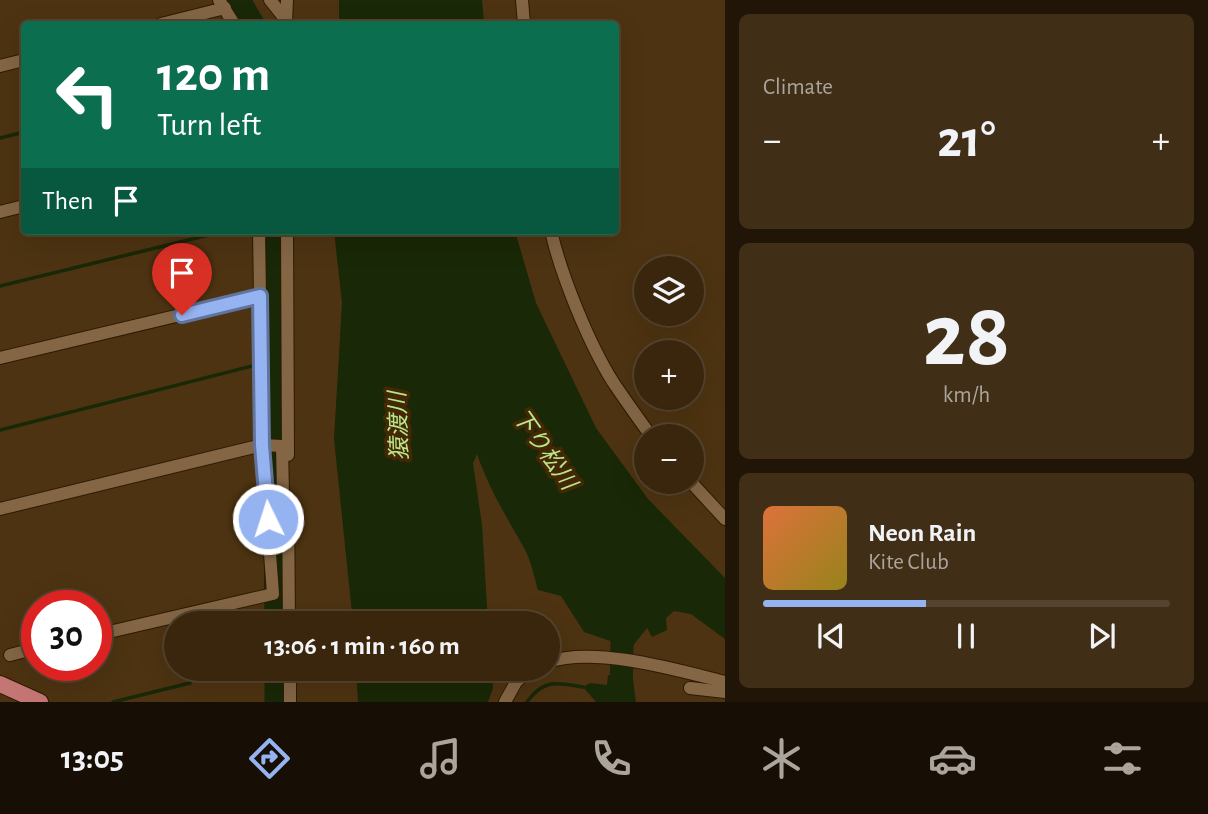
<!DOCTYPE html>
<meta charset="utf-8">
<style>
:root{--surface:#3a260d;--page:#412e16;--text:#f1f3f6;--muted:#aba59d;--line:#54432e;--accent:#95b2f1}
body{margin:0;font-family:"Alegreya Sans","Noto Sans JP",sans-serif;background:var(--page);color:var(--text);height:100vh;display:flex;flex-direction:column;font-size:26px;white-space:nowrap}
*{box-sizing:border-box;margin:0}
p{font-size:23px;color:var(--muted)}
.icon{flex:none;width:38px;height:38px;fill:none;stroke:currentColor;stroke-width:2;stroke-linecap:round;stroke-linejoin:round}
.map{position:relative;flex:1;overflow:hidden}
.sheet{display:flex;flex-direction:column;gap:14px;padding:14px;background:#201507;width:483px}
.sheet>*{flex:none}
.guide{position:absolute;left:21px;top:21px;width:598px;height:214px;border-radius:7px;box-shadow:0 7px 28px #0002,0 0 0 2px var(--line);background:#0b6e4f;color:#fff;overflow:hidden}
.buttons{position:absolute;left:634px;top:256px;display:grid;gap:14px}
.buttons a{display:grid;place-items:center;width:70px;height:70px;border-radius:50%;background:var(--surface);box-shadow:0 7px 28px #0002,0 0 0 2px var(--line);font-size:35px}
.speed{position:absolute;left:21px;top:590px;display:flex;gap:14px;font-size:35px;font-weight:700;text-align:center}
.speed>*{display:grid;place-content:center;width:91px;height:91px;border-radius:50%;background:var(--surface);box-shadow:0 7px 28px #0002,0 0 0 2px var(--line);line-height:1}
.speed .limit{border:10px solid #d22;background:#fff;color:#111}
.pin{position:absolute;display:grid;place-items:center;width:60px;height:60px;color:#fff;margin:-72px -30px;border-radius:50% 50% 50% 0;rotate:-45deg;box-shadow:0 0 7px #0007}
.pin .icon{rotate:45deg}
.me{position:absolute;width:77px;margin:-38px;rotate:356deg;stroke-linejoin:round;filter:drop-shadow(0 0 5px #0008)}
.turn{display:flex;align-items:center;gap:24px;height:147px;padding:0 21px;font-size:32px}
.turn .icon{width:91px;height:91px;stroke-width:2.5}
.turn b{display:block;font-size:49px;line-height:60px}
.then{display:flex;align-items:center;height:66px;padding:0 21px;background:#0003;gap:14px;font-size:26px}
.big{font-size:52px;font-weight:700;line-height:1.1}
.sheet .card{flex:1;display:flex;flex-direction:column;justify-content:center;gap:10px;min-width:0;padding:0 24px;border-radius:10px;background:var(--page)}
.sheet .dial{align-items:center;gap:0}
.dial b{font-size:91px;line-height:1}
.song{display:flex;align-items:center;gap:21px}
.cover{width:84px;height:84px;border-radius:10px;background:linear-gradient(135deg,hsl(20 70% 55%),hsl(50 70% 35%))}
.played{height:7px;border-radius:4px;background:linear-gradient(90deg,var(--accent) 40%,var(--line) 40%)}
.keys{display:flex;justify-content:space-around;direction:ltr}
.heat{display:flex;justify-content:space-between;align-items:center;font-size:38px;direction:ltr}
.trip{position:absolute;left:164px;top:611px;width:396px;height:70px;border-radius:35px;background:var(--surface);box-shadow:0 7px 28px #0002,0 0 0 2px var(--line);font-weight:700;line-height:70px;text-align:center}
.menu{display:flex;height:112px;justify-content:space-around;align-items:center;background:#170f05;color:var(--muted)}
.menu .icon{width:49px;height:49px}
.menu .selected{color:var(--accent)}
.menu b{font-size:32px;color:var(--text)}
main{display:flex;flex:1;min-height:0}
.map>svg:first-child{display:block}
.water{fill:#192806}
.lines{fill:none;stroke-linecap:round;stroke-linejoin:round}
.stream{stroke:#192806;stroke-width:3.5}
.river{stroke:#192806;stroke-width:23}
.minor-casing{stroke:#2f1b03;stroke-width:14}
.major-casing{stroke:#2f1b03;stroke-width:18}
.minor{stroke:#846645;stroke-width:12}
.major{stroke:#c47674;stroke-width:16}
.route-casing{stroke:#61749d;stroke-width:18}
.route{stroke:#95b2f1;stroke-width:12}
.labels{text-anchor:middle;stroke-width:7;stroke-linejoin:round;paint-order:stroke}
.water-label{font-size:23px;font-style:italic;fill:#bae68a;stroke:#422805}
</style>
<main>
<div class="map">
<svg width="725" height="702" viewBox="0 0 725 702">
<rect width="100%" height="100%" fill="#4d3311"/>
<g class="water">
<path d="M339,0H482L484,24H339Z"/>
<path d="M334,231H515L536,303L596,428L648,499L725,578V639L691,614L674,611L666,618L667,630L652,637L647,628L631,648L584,632L561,596L538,590C534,576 531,560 524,548C505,514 490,491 477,454L473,463L482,525L488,623H353L334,439L342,303Z"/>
<path d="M614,666L628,670L626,678L633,680L636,702H596L583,687L590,683L607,685L608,675L613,676Z"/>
<path d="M356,669H492L493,688L488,702H358Z"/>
</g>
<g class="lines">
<g class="stream">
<path d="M0,138L24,132"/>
<path d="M0,286L225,231"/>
<path d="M0,430L272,361"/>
<path d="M113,702L190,683"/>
<path d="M527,702C544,678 557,683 583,687"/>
</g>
<g class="river">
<path d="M239,0L253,24"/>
<path d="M272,231L276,623"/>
<path d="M620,614L622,645L621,702"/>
<path d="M276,668V702"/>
</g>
<defs>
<g id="minor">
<path d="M219,0L234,24"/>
<path d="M270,0L286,20"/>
<path d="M522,0L524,24"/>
<path d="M286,21L287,0"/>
<path d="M161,24L225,8"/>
<path d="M0,66L24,60"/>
<path d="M0,212L24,206"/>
<path d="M287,231L288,455"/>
<path d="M551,231C561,275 589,344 613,382C625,400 638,418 651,436"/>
<path d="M0,358L260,296L259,231"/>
<path d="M690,481L725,519"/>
<path d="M288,497L289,623"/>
<path d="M0,509L262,445L260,296"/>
<path d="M96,635L273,594L262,445L282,446L283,494L288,504"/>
<path d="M10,655L37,648"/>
<path d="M548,662C595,646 677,670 725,682"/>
<path d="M290,668V702"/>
<path d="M690,688L725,692"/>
<path d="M505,702L516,682L532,668"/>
</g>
<path id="major" d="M0,684L40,702"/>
</defs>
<use href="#minor" class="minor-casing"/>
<use href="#major" class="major-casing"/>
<use href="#minor" class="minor"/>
<use href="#major" class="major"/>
</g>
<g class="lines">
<defs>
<path id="route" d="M182,315L260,296L262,445L268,519"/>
</defs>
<use href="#route" class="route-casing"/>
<use href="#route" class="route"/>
</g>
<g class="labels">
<g class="water-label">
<text transform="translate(398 426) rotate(-92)" y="8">猿渡川</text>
<text transform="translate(545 449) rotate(55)" y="8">下り松川</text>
</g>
</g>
</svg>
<div class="buttons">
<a><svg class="icon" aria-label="layers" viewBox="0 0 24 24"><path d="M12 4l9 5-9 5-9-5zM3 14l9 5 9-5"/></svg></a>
<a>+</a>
<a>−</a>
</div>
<div class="speed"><div class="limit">30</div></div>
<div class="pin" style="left:182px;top:315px;background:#d93025"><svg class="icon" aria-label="arrive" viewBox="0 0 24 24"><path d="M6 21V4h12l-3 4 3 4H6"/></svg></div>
<svg class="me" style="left:268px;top:519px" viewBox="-20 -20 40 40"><circle r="17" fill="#95b2f1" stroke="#fff" stroke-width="3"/><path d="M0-11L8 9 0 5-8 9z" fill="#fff"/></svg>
<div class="trip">13:06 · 1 min · 160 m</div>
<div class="guide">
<div class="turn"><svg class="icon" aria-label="left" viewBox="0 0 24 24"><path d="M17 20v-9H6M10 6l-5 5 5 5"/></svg><div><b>120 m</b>Turn left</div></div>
<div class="then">Then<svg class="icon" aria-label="arrive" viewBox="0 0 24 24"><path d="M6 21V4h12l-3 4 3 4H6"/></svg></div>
</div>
</div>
<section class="sheet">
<div class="card"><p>Climate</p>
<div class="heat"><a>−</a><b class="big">21°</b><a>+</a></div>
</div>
<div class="card dial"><b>28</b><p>km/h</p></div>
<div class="card">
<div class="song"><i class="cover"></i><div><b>Neon Rain</b><p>Kite Club</p></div></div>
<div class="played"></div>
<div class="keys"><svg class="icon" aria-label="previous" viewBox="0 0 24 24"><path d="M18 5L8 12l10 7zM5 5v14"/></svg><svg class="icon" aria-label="pause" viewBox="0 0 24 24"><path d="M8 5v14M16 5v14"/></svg><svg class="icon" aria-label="next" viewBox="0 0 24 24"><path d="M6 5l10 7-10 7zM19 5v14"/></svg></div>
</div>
</section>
</main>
<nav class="menu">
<b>13:05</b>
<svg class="icon selected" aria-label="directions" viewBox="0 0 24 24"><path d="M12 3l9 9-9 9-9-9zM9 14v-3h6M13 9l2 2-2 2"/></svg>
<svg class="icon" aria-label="music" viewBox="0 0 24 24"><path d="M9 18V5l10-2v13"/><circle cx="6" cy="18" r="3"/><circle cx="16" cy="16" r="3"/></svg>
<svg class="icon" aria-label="phone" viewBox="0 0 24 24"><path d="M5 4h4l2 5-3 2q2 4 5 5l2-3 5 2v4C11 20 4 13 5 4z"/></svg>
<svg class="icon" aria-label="climate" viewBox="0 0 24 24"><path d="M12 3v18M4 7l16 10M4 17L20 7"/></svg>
<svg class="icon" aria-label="car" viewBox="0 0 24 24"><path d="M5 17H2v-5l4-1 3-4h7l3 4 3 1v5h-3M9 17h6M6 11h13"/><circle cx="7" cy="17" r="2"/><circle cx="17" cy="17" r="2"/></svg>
<svg class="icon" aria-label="filters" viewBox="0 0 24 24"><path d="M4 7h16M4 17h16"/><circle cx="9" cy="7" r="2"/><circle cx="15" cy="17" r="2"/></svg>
</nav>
